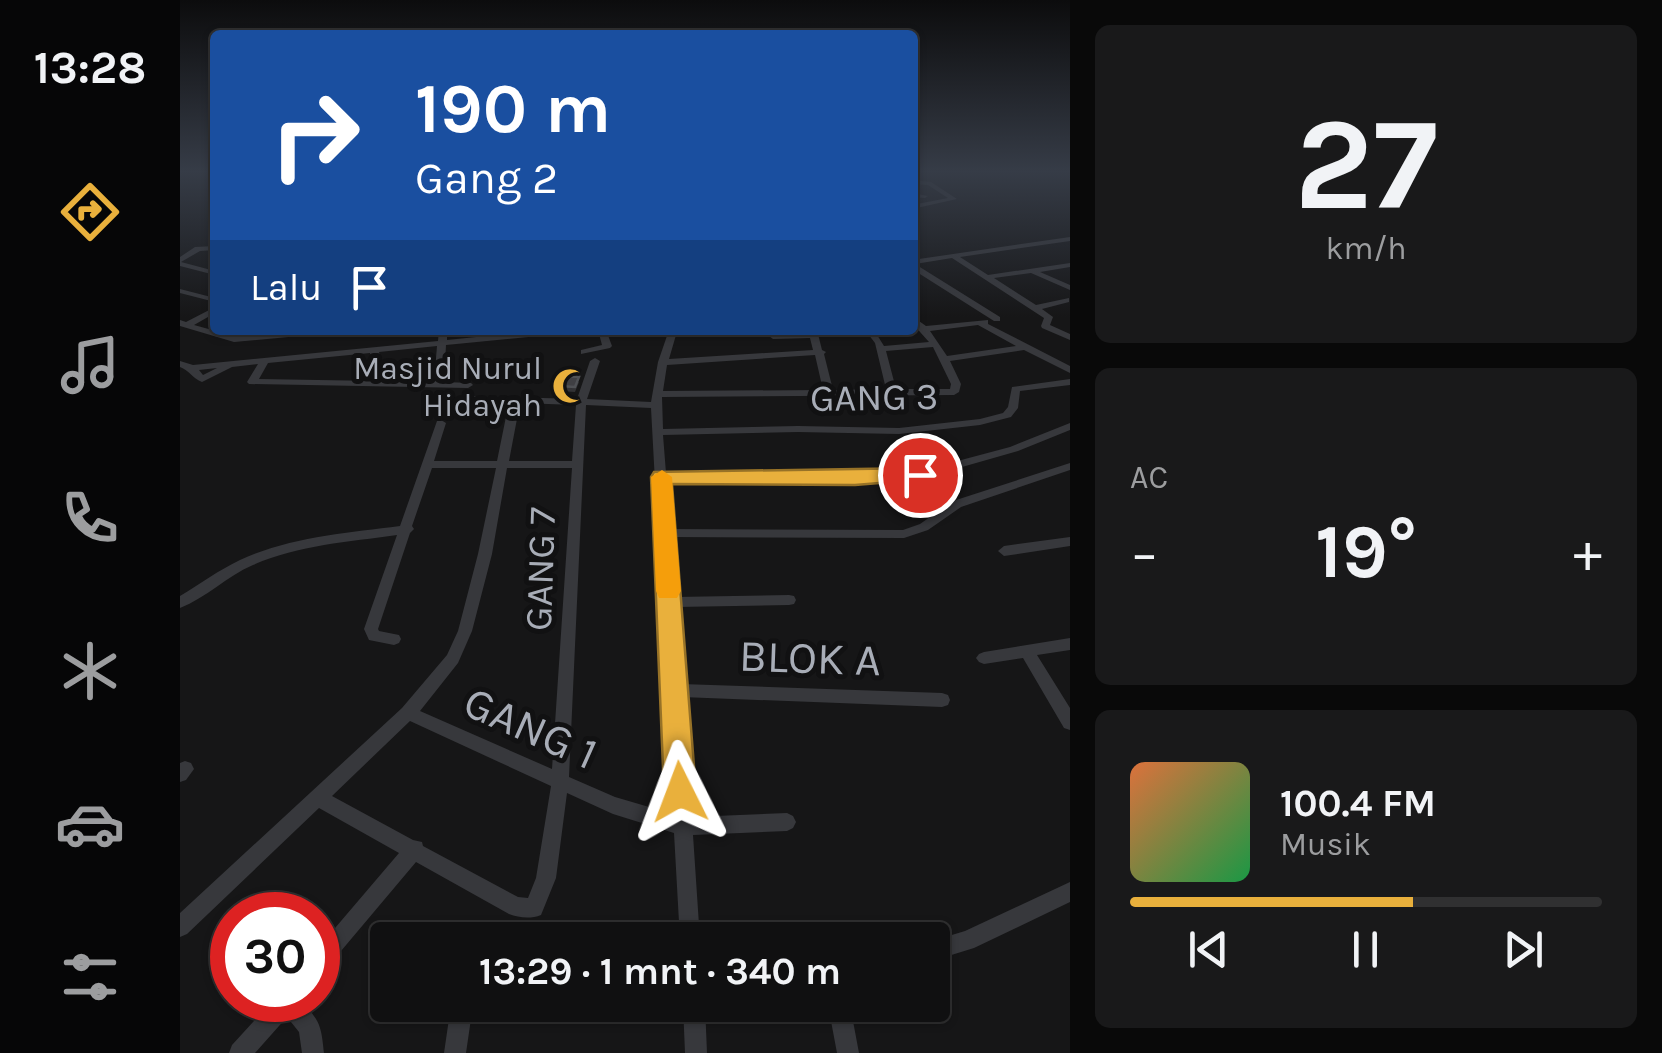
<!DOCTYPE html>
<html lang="id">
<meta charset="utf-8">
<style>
:root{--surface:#101011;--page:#19191a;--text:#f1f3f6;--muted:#9c9d9f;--line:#303031;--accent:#e9b03c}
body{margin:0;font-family:Karla,sans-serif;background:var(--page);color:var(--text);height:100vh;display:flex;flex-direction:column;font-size:38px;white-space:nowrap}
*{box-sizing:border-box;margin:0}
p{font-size:32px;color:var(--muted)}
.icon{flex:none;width:55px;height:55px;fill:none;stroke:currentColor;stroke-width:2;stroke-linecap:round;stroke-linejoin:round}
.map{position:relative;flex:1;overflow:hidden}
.panel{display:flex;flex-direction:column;gap:25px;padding:25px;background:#090909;width:592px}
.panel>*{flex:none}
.top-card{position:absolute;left:30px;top:30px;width:708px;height:305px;border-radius:10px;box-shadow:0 2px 8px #0004,0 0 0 2px var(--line);background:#1a4fa0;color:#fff;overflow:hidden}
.speed{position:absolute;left:30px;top:892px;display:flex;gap:20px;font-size:50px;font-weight:700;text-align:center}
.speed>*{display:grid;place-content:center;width:130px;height:130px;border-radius:50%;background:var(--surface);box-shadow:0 2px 8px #0004,0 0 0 2px var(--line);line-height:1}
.speed .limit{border:15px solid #d22;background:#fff;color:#111}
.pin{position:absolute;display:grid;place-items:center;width:85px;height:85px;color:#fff;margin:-42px;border:5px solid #fff;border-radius:50%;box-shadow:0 2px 10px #0007}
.me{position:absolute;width:110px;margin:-55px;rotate:357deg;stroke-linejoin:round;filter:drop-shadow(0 0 8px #0008)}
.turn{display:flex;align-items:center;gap:35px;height:210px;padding:0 40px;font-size:45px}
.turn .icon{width:130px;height:130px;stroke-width:2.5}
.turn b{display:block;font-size:70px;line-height:85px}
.then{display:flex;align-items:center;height:95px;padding:0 40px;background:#0003;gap:20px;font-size:38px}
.big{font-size:75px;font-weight:700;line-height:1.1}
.panel .card{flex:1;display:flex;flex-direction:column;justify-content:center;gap:15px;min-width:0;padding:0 35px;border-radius:15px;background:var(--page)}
.panel .dial{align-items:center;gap:0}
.dial b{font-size:130px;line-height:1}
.song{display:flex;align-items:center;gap:30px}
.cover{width:120px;height:120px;border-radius:15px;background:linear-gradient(135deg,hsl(20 70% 55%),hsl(140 70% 35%))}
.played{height:10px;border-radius:5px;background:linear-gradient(90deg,var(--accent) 60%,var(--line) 60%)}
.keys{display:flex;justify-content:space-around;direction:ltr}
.heat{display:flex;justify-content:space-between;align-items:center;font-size:55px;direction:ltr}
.trip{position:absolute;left:190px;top:922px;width:580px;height:100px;border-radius:10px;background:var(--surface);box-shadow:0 2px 8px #0004,0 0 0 2px var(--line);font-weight:700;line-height:100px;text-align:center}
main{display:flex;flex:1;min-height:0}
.tabs{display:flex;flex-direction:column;width:180px;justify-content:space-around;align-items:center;background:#060607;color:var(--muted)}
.tabs .icon{width:70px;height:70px}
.tabs .active{color:var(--accent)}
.tabs b{font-size:45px;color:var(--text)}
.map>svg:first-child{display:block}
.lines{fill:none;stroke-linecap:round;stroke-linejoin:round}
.minor{fill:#37383c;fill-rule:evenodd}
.wall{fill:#323235}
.building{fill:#3f3f43;stroke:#4f5155;stroke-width:2.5}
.route{fill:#e9b03c;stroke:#977227;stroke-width:2.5}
.slow{fill:#f59e0b}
.labels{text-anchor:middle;stroke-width:10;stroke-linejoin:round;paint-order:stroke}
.far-poi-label{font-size:32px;fill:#a8adb7;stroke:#111112;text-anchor:end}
.street-label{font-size:38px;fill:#a8adb7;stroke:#111112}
.near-street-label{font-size:45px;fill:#a8adb7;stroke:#111112}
</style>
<main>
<nav class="tabs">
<b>13:28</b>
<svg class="icon active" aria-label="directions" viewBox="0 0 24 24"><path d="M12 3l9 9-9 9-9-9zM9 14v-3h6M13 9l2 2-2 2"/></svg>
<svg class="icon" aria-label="music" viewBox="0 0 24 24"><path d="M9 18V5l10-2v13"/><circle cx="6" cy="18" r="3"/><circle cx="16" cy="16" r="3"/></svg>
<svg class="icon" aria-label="phone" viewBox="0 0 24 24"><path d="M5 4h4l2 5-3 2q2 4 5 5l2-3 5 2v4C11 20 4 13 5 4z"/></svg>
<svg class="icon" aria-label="climate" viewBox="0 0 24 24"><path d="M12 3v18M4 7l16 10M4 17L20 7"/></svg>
<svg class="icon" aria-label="car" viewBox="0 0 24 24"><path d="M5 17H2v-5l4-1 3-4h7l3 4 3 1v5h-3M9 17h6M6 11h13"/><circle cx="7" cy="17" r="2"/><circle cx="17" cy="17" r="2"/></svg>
<svg class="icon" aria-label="filters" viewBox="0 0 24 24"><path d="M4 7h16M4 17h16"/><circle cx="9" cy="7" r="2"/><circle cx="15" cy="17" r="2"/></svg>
</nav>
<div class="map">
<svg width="890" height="1053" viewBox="0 0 890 1053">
<rect width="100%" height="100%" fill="#161617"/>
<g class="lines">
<g class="minor">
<path d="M732,180L751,182L777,199L732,209V205L768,198L748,185L732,184Z"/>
<path d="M732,193L748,196L745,198L732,197Z"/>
<path d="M890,237V241L780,257L808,275L890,263V267L860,272L890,285V290L851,273L814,278L856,305L889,298V302L862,309L873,317L870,325L890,334V340L862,328L861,326L864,318L772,258L735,264L820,317V321H814L732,269V260Z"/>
<path d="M35,246V250L20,251L1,262L35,271V275L0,266V257L15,247Z"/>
<path d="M0,289L35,298V302L0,293Z"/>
<path d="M35,307V313L14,325L54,336L123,330H155L151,333L54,342L0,326V320L6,322Z"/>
<path d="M732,316L746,326L808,320V324L890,366V373L844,350L770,361L781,384L779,392L774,395L482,397L483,429L618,426L719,428L800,419L823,413L828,407L832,387L890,379V385L840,391L838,408L831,417L800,425L719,434L618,432L483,435L486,473L675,475L740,471L830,447L890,423V430L838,451L740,479L675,483L487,481L490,529L723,530L740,524L773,501L890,463V470L781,507L748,530L724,538L491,537L495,597L609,595L614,596L616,600L614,604L609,605L496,607L501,684L762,693L768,695L770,700L768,705L762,707L502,697L511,817L607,813L613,816L616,822L613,828L607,831L513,835L520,940H500L494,833L433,814L387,793L376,878L361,915C351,919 339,918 329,914L236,862L145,970L138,973V948L219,853L139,808L7,934L0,937V913L222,708L267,655L278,631L298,554L316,468H252L232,526L234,529L230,533L198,629L199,631L219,635L221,639L219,643L214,645L189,640L184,629L217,535C168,542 118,545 73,565C47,576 26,598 0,608V596C20,584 39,570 60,560C110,537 166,533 220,526L257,421L261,420L266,423L254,461H317L329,402L292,401L288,400V396L397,399L410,361L415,358L420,361L407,399L471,402L478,362L489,330H576L572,333L496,335L489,359L633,350L630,338L593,339L589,336L593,333L629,332V330H637L642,350L646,352L644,354L653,390L706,389L695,343L685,330H694L704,346L749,342L732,323ZM798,325L836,346L767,356L750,331ZM753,347L771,384L770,389H716L706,351ZM635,355L643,390L483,391L487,365ZM340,403L396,405L392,461H329ZM406,405L471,408L493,814L435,797L389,777ZM327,468H392L372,769L240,711L278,663L292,631L312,554ZM230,721L371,786L356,878L348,898L338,897L243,846L242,842L233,840L152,796Z"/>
<path d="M259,330H267V340L363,330H393L389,333L266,345L264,382L291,383L293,385L288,388L69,384L67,382L78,364L52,367L22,382C13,379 9,370 0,367V361L13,365L258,341ZM257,346L254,382L207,381L211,373L209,371L196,368L201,359L199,352ZM190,353L191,359L186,369L200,374L197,381L79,379L88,363ZM37,368L23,375L19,370Z"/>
<path d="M418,330H426L432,346L430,348L401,354V350L422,345Z"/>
<path d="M890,537V546L824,556L818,551L824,546Z"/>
<path d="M890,638V650L857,655L890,708V730L884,728L843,658L804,664L799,662L796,658L799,654L804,652Z"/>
<path d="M5,761L11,763L14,769L6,780L0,782V763Z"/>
<path d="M890,882V902L794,948L752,961V941L785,931Z"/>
<path d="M93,1000H121C140,1022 141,1024 144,1053H122L119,1032L107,1017L75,1053H49L52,1045Z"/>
<path d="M271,1005H293L286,1053H264Z"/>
<path d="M503,1005H525L527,1053H505Z"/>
<path d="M648,1005H670L679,1053H657Z"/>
</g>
</g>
<g class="wall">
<path d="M399,382L395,392L379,391V386Z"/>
<path d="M685,390L700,397L697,407L685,406L683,399Z"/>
</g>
<g class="building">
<path d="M382,376L399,377L395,387L379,386Z"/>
<path d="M685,390H698L700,397L688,396Z"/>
</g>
<linearGradient id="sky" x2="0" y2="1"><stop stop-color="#0c0c0d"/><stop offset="0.54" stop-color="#363c47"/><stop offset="1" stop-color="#363c47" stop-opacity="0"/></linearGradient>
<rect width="890" height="317" fill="url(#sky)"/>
<path class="route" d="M740,468L751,475L748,479L675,485L492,484L516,792L512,803L500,807L489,803L484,792L471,477L474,472Z"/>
<path class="slow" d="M482,470L492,477L501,591L497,598H479L476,591L471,477Z"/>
<defs>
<symbol id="mosque-bare" viewBox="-9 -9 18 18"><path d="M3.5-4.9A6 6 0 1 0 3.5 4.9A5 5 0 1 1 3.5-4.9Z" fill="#e9b03c" stroke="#111112" stroke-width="2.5" paint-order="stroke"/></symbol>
</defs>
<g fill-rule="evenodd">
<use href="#mosque-bare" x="365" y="361" width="50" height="50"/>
</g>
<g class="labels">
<g class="far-poi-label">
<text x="362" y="379">Masjid Nurul<tspan x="362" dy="37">Hidayah</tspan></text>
</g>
<g class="street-label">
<text transform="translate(694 397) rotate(-1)" y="13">GANG 3</text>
<text transform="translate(360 569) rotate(-88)" y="13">GANG 7</text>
</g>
<g class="near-street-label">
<text transform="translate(630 657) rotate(2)" y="16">BLOK A</text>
<text transform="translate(351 727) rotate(24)" y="16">GANG 1</text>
</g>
</g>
</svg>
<div class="speed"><div class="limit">30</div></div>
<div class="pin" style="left:740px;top:475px;background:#d93025"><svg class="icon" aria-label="arrive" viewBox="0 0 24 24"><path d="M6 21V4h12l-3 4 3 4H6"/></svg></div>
<svg class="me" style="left:500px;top:792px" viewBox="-20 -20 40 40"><path d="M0-17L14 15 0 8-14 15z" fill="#e9b03c" stroke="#fff" stroke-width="4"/></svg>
<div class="trip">13:29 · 1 mnt · 340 m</div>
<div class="top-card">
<div class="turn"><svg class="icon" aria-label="right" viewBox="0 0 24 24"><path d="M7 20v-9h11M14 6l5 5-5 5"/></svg><div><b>190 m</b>Gang 2</div></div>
<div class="then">Lalu<svg class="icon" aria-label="arrive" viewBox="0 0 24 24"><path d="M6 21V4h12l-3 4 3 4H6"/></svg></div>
</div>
</div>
<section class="panel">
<div class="card dial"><b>27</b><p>km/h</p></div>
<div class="card"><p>AC</p>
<div class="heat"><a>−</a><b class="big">19°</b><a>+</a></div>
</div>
<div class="card">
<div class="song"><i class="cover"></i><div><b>100.4 FM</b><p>Musik</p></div></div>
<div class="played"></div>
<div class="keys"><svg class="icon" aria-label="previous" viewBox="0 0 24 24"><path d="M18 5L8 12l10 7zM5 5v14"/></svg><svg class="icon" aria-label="pause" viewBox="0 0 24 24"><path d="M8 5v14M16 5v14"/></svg><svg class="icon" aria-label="next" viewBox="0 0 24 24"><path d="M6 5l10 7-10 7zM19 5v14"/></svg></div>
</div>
</section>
</main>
